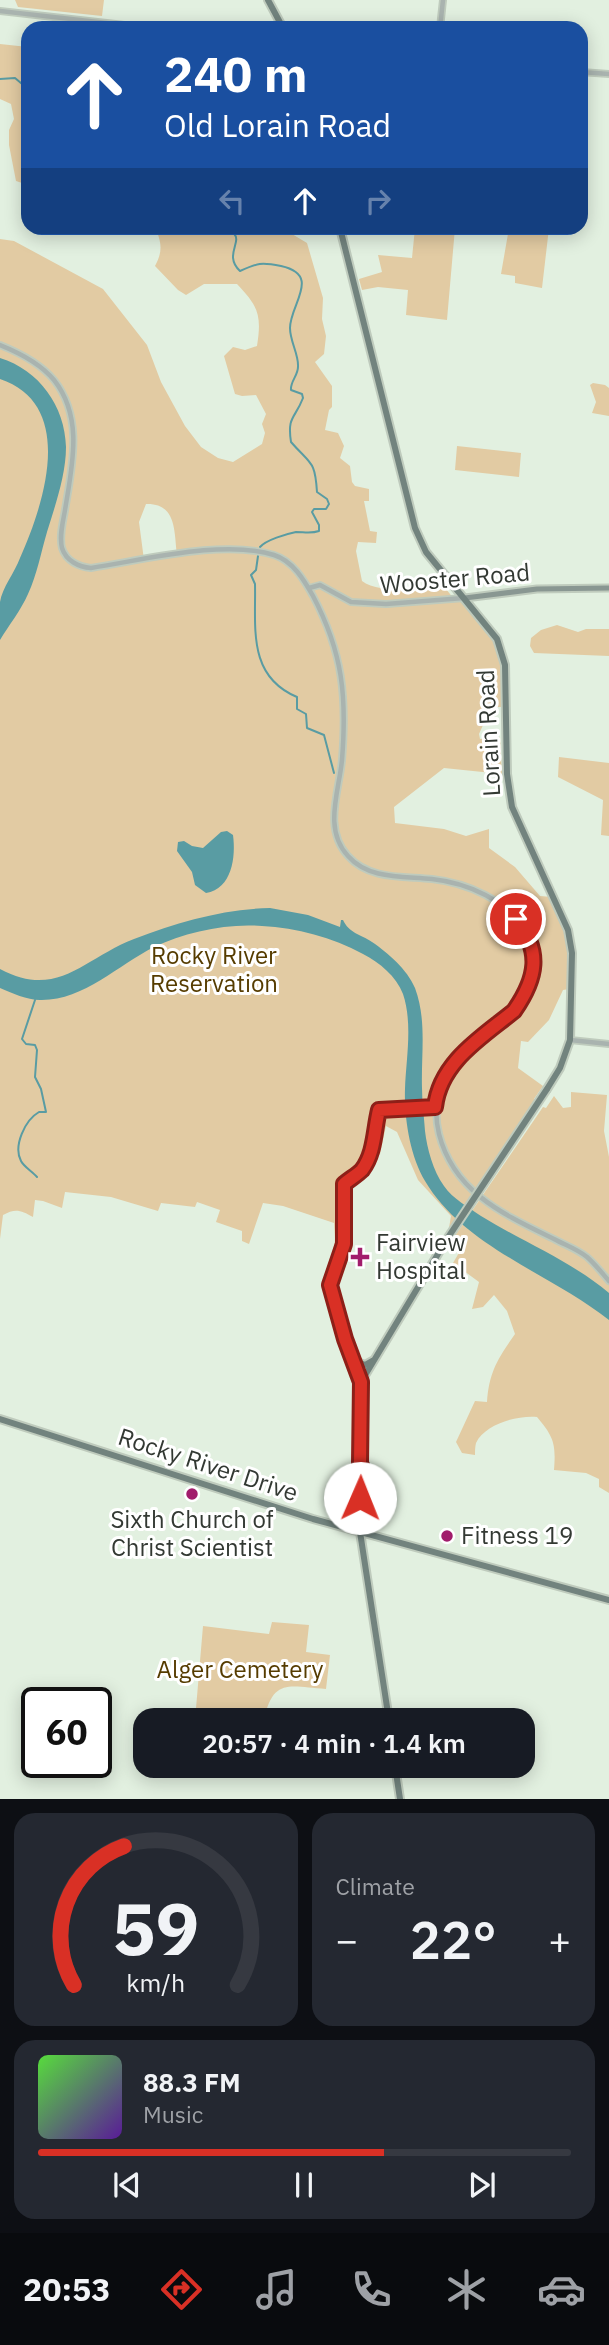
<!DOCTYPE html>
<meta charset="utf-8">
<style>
:root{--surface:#171b24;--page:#242831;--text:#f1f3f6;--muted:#9ea1a6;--line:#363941;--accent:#d93025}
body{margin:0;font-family:"IBM Plex Sans",sans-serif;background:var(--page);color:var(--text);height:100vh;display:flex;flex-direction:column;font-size:26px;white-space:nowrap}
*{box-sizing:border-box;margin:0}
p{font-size:23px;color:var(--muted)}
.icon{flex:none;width:38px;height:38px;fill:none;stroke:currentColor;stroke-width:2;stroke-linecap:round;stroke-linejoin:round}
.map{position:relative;height:1799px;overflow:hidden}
.sheet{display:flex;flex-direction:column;gap:14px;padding:14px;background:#0d0f14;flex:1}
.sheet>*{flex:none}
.guide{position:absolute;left:21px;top:21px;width:567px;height:214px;border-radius:21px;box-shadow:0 4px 18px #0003;background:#1a4fa0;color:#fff;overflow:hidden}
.speed{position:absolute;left:21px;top:1687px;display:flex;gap:14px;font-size:35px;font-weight:700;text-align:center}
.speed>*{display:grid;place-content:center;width:91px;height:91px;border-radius:50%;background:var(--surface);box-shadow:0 4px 18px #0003;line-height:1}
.speed .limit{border:4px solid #111;border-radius:10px;background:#fff;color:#111}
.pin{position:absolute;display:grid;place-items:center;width:60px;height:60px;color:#fff;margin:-30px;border:4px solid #fff;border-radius:50%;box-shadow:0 2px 7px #0007}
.me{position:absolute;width:77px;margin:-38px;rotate:1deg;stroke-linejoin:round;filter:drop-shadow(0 0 5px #0008)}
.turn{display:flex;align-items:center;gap:24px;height:147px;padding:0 28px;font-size:32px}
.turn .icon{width:91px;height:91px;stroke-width:2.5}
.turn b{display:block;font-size:49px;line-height:60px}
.lanes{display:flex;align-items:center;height:66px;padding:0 28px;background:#0003;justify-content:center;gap:35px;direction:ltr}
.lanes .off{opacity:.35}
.big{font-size:52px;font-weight:600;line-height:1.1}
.sheet .widget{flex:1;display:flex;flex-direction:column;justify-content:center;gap:10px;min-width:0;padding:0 24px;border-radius:21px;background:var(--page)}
.sheet .dial{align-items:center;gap:0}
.dial svg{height:182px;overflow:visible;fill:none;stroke:var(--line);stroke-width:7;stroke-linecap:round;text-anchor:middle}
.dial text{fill:var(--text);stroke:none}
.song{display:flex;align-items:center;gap:21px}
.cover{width:84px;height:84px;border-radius:10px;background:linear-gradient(135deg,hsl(110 70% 55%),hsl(270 70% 35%))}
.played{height:7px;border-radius:4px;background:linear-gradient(90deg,var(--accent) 65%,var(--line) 65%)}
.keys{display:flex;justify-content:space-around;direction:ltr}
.heat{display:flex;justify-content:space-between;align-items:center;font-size:38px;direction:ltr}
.sheet .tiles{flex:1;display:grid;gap:14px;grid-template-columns:1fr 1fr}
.widget:last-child{grid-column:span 2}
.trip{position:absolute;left:133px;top:1708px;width:402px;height:70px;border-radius:21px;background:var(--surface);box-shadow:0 4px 18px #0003;font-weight:600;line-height:70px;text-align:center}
.dock{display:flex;height:112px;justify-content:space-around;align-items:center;background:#090b0e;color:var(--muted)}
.dock .icon{width:49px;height:49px}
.dock .current{color:var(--accent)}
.dock b{font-size:32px;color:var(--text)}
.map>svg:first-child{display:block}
.green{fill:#e2cba3;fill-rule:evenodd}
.water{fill:#599ca3}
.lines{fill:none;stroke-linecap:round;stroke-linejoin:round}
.stream{stroke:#599ca3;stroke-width:2}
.tertiary-casing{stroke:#bfcbbd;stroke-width:8}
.secondary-casing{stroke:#bfcbbd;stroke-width:9}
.primary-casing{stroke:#bfcbbd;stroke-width:10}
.tertiary{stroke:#a9b3af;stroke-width:4.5}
.secondary{stroke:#899792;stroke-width:5}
.primary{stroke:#72837e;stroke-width:6}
.primary-bridge-casing{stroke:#bfcbbd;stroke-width:10;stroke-linecap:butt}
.primary-bridge{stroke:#72837e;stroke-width:6}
.route-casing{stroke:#8d1f18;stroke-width:18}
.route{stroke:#d93025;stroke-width:12}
.poi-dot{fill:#a11c6b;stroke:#fff;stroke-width:2.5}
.labels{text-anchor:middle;stroke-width:6;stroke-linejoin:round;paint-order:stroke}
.street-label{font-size:24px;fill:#333933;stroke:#fff}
.park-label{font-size:24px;fill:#563c00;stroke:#fff}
.poi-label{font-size:24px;fill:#333933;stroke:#fff;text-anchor:start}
</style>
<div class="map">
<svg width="609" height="1799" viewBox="0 0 609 1799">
<rect width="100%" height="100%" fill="#e2f0e0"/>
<g class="green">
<path d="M15,0H104L102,16L18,7Z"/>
<path d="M0,44L28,47V185L16,181L9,145V130L14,119L11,104L0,99Z"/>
<path d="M148,228H270L273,232L290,228L292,234L307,243L323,298L322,319L326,336L324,354L315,362L332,386V407L329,410L325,430L338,433L344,446L340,458L350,466L352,482L355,486L369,489V501H364L370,531L377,532L376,543L358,542L356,551L362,581C378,594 424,589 446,589L454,599L465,598L501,650L503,707H491L479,734L480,739L500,737L502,774L444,768L394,807L395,823L444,829L466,836L489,829V848L515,867L540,896L552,897L568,934L569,989L563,990L549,1020L528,1042L521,1041L518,1068L543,1086L534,1099L540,1104L449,1228L451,1216L418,1180L397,1132L386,1126L380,1154L371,1162L377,1147L384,1108H386L385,1104L380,1105L373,1146L362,1172L344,1182V1243L328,1285L337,1316L332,1318C318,1294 329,1271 334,1246C336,1239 334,1230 334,1223L283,1206L263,1203L249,1244L242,1241V1231L216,1222L220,1210L197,1202L195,1207L161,1203L158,1211L111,1197L65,1192L62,1208L43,1201L35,1200L33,1217C21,1210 15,1208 3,1215L0,1239V239L14,241L103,289L147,345L161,382L185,426L201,447L218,458L233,462L262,444L265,433L262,424L266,414L256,395L242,396L235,394L224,356L233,347L245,350L257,346C262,315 258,306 237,284H204L186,295L178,290L155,266C162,253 162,245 157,232ZM146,504C177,503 174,532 177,555L144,560L139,522Z"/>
<path d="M415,228H455L447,320L406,315L408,290L378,287L362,290L359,279L382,272L378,255L412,258Z"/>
<path d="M509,228H549L542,288L515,283V276L501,274Z"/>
<path d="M593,383L605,385L609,388V416L592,413L596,402L590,385Z"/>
<path d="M457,446L521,453L519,477L455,470Z"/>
<path d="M557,625L578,632L586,629H609V656L534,653L530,646L531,638L541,630Z"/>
<path d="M559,757L609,763V836L601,835L603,800L558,777Z"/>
<path d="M571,1092L607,1095L604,1131L609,1157V1493L599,1487V1479L586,1473L554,1470C556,1444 554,1437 537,1417C518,1415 485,1424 476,1443C475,1447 475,1451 475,1455L462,1453L456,1442L475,1401L487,1402C489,1372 498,1358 515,1334L507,1311L494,1295L483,1307L472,1309L479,1282L453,1263L460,1251L450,1243L543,1107L546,1108L554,1096L563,1108L571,1107Z"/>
<path d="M272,1622L309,1625L306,1652L330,1655L326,1689C290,1687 273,1677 264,1720H195L203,1626L269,1634Z"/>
</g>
<g class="water">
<path d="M0,358C39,370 65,406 66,447C66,475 55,506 47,532C41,552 37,575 28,594C21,610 9,625 0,640C0,628 0,614 0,602C2,588 15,572 20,558C44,504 77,405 0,379Z"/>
<path d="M227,831L233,835C236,857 232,889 206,893L195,885L192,872L177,851L178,842L184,841L192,846L203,848L221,832Z"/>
<path d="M270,908L308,915L340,927L341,920H343C349,933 360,934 372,942C388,953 407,969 415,988C427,1020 421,1054 422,1088C422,1102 424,1117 425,1131C427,1148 433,1171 444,1186C453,1199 468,1207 481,1216C523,1242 571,1261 609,1293V1320C551,1274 464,1247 425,1181C410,1156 404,1118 405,1089C406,1059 413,1024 403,994C396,976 380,963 363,954C332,937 297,928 262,926C227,923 185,932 154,947C118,965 83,1001 40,1000C27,1000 12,993 0,988V969C58,1000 84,958 134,939C178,922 223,909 270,908Z"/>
</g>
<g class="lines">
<g class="stream">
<path d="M0,79L15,78L28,89"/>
<path d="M198,228H207"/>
<path d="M207,228C263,230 217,250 240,271C258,263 261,262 281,266C322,275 290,304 290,328C290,341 298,353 298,365C299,375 290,381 291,390L302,394L303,398C295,419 287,416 291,442C311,465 315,460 317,492L327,499L329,504L326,509H314L312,512L319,525V531C311,534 304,532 296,532C286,534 266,540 260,547"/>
<path d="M258,556L256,570L251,575L255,584C256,627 247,676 297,697V709L306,714L307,728L324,735L334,773"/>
<path d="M35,1000L22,1039L26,1044L35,1045L37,1050L35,1077L41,1089L46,1112H39C25,1120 13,1146 21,1161C24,1167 32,1171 37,1177"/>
</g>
<defs>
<g id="tertiary">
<path d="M0,11L151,28"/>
<path d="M440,28L443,0"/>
<path d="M581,72L609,74"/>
<path d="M0,345C20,353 40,363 54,380C84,418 72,466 65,510C63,522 59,536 62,548C66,561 79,567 91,568C144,560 224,539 274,555C293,561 304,580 313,596C343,653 347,697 342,760C339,792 323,829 348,856C369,880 404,876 432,879C468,883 507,900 526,932C542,960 531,987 514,1011C473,1045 424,1072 439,1134C454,1193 505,1215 554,1239C565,1245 577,1249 587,1257C595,1264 602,1273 609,1281"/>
<path d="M309,588L320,585L351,602L386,604L464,598"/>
<path d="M570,1040L609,1044"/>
<path d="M361,1381L345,1339L330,1285L344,1244V1184C350,1179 357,1175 362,1170C375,1153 374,1130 379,1110L435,1107"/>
</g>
<path id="secondary" d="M465,598L537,589L609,588"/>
<g id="primary">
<path d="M268,0L283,28"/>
<path d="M340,228L415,528L426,552L497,639L505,665L507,774L512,807L568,930L572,953L570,1040L560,1068L547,1089"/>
<path d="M353,1360L365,1365L372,1361"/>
<path d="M0,1419L313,1519L609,1600"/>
<path d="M389,1720L360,1532L361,1382L447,1239"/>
<path d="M395,1766L400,1799"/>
</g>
</defs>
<use href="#tertiary" class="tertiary-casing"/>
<use href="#secondary" class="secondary-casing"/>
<use href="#primary" class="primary-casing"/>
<use href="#tertiary" class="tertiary"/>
<use href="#secondary" class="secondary"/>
<use href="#primary" class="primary"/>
<defs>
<path id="primary-bridge" d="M447,1239L547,1089"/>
</defs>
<use href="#primary-bridge" class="primary-bridge-casing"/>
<use href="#primary-bridge" class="primary-bridge"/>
</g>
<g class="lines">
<defs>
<path id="route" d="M360,1498L362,1468L360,1463L361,1382L345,1339L330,1285L344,1244V1184C350,1179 357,1175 362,1170C375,1153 374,1130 379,1110L435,1107C440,1062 482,1037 514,1011C537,978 542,951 516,919"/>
</defs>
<use href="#route" class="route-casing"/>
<use href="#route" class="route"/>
</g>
<g class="poi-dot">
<path d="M356.5 1246.5h7v7h7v7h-7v7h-7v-7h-7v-7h7z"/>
<circle cx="192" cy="1494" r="7"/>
<circle cx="447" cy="1536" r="7"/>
</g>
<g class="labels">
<g class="street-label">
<text transform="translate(455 579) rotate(-5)" y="8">Wooster Road</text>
<text transform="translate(489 733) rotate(-93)" y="8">Lorain Road</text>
<text transform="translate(208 1465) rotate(18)" y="8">Rocky River Drive</text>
</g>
<g class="park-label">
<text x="214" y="964">Rocky River<tspan x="214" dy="28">Reservation</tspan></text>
<text x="240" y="1678">Alger Cemetery</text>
</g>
<g class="poi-label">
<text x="376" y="1251">Fairview<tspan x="376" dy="28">Hospital</tspan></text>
<text x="192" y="1528" text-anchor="middle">Sixth Church of<tspan x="192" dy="28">Christ Scientist</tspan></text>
<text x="461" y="1544">Fitness 19</text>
</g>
</g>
</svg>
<div class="speed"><div class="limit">60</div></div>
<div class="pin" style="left:516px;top:919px;background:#d93025"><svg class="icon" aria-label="arrive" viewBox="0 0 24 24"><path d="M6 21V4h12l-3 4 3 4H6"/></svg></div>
<svg class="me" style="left:360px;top:1498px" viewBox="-20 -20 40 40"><circle r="19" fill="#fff"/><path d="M0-13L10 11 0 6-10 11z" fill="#d93025"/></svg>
<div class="trip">20:57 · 4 min · 1.4 km</div>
<div class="guide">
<div class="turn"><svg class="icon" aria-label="ahead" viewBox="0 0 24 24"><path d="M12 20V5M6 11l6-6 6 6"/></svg><div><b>240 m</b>Old Lorain Road</div></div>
<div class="lanes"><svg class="icon off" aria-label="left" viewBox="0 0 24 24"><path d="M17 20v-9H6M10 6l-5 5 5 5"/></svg><svg class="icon" aria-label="ahead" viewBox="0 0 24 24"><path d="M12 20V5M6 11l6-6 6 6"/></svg><svg class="icon off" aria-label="right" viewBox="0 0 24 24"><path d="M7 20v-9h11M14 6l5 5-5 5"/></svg></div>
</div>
</div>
<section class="sheet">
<div class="tiles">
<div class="widget dial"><svg viewBox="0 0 100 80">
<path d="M14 69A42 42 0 1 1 86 69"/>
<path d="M14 69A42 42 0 0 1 36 8" stroke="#d93025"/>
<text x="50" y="56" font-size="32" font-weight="700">59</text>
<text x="50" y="72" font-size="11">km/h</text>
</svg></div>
<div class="widget"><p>Climate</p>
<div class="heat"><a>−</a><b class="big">22°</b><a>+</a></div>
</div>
<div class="widget">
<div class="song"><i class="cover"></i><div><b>88.3 FM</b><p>Music</p></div></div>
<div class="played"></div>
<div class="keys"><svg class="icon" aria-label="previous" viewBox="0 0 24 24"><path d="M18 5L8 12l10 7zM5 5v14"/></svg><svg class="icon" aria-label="pause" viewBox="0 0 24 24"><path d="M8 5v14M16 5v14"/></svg><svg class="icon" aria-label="next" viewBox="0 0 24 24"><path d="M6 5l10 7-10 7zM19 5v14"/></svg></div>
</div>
</div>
</section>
<nav class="dock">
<b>20:53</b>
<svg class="icon current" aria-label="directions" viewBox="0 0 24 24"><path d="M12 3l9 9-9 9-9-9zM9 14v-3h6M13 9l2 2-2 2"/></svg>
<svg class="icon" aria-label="music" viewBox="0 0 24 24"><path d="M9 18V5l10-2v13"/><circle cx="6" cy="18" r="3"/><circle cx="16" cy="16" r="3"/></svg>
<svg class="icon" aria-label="phone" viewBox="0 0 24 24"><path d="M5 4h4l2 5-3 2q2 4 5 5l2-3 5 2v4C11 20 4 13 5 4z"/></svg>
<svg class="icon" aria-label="climate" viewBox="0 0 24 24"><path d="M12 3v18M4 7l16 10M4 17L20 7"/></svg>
<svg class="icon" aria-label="car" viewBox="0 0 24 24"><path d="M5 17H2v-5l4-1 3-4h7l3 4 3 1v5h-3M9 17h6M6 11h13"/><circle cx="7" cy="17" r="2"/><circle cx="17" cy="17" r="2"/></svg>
</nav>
